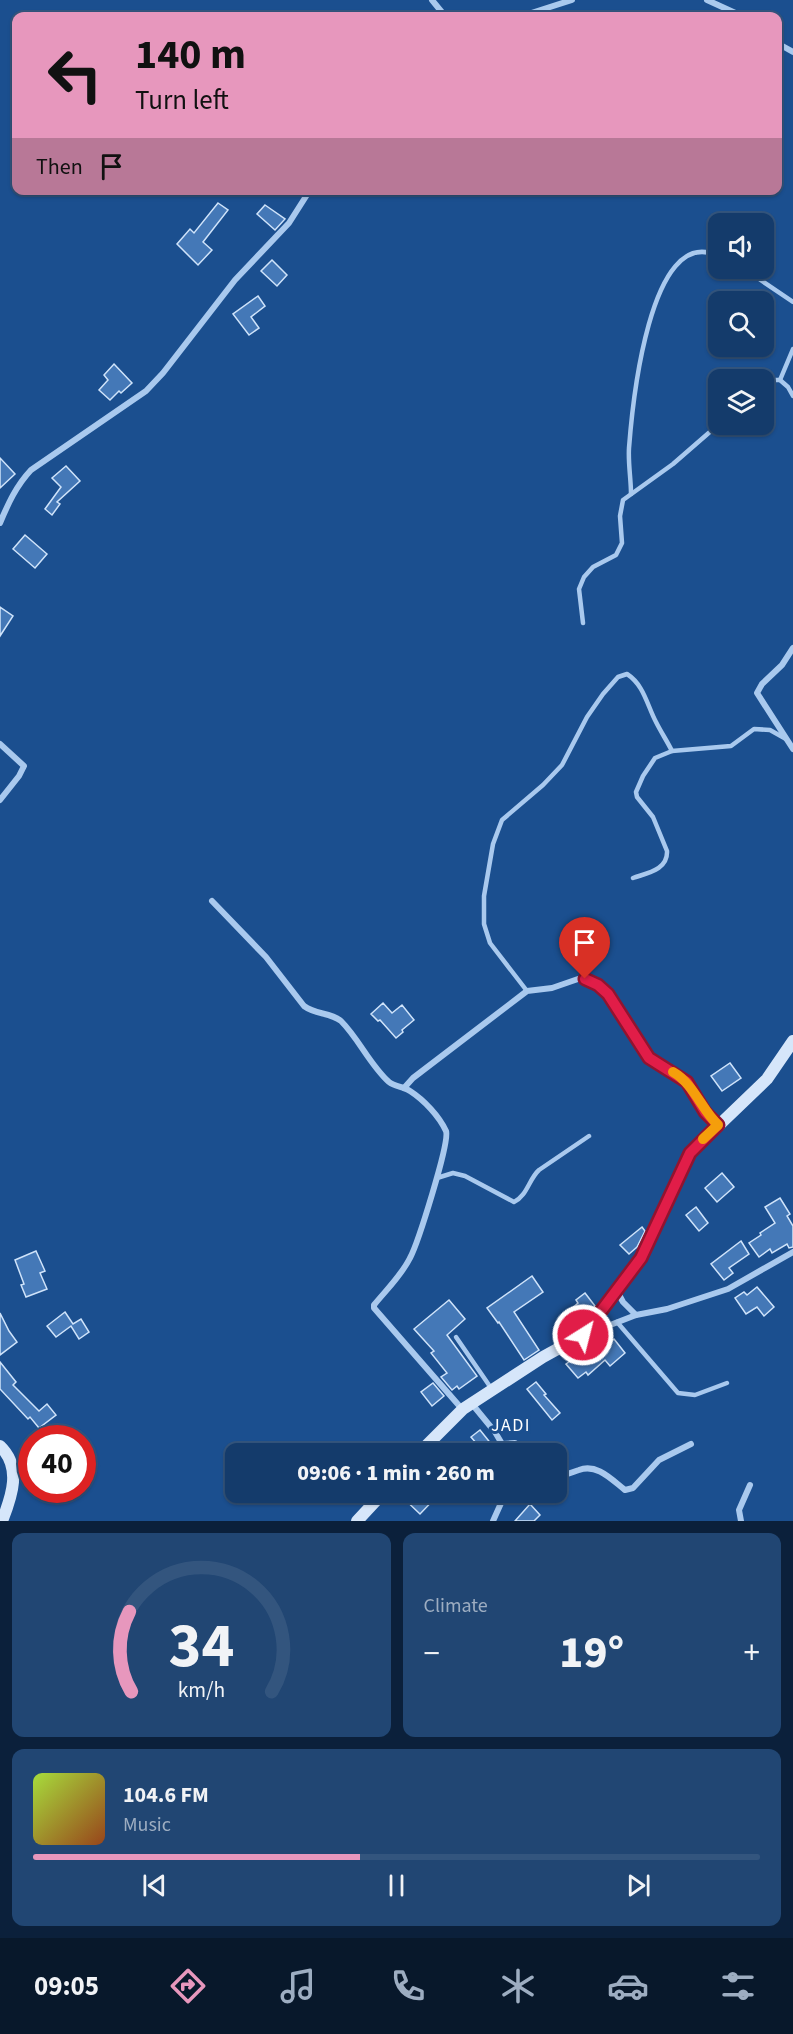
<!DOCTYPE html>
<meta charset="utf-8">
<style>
:root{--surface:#143b6b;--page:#214673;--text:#f1f3f6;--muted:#9dadc1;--line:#33557e;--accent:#e797bd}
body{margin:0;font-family:"Source Sans 3",sans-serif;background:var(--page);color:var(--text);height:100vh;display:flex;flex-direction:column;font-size:22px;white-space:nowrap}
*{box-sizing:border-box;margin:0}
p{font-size:20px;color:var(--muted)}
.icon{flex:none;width:33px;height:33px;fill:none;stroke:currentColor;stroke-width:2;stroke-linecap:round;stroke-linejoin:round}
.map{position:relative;height:1521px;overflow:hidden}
.drawer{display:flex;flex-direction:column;gap:12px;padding:12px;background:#0b203b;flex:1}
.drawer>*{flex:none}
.hud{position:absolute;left:12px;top:12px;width:770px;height:183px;border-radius:12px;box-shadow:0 2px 4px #0004,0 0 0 2px var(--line);background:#e797bd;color:#111;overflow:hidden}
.tools{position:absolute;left:708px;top:213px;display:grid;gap:12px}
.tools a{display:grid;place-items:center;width:66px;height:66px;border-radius:12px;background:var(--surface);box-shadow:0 2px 4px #0004,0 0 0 2px var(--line);font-size:30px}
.speed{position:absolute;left:18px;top:1425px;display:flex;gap:12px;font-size:30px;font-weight:700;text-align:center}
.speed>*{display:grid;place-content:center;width:78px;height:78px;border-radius:50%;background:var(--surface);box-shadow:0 2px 4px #0004,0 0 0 2px var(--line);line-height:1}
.speed .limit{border:9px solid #d22;background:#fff;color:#111}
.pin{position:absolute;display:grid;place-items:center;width:51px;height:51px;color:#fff;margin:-62px -26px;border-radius:50% 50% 50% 0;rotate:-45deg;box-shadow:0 0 6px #0007}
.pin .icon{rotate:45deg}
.me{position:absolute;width:66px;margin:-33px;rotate:36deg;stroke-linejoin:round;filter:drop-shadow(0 0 4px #0008)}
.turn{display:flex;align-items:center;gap:21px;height:126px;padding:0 24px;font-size:27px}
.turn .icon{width:78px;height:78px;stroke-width:2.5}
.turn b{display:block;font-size:42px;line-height:51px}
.then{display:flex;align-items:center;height:57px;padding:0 24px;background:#0003;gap:12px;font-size:22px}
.big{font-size:45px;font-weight:800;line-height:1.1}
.drawer .widget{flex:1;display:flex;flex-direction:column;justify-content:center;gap:9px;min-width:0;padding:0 21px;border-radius:12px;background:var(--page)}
.drawer .dial{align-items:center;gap:0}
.dial svg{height:156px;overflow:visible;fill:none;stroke:var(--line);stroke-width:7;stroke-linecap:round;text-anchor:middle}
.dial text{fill:var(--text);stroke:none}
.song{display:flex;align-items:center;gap:18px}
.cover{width:72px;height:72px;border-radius:9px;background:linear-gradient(135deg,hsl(80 70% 55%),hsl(20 70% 35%))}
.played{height:6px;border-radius:3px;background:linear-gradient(90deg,var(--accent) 45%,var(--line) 45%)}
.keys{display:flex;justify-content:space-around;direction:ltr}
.heat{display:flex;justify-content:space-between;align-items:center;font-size:33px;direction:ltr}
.drawer .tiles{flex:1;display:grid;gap:12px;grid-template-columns:1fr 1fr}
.widget:last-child{grid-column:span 2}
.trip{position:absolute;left:225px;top:1443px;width:342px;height:60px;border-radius:12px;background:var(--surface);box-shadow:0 2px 4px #0004,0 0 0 2px var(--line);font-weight:800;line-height:60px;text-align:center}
.dock{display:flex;height:96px;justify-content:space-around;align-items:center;background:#08182b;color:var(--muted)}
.dock .icon{width:42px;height:42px}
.dock .on{color:var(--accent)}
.dock b{font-size:27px;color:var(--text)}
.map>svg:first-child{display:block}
.building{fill:#4478b7;stroke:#cfe3fa;stroke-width:1.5}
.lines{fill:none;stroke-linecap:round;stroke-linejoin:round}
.lane{stroke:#a9c9ee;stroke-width:4.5}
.street{stroke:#a9c9ee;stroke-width:6}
.secondary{stroke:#d6e6fa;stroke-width:12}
.route-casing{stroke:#92132f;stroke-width:15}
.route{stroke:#e11d48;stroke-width:10}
.slow{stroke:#f59e0b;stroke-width:10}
.labels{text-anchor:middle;stroke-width:6;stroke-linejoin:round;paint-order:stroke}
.quarter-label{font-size:18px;letter-spacing:1.5px;fill:#fff;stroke:#1b4f8f}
</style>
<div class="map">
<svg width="793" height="1521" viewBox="0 0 793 1521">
<rect width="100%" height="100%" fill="#1b4f8f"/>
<g class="building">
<path d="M218,203L228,210L203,242L212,250L198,265L177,244L190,229L194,233Z"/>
<path d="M265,205L285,219L275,230L257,214Z"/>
<path d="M272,260L287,275L277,286L261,271Z"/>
<path d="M258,296L265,306L251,317L259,328L249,335L233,314Z"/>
<path d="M114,364L132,383L121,393L119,391L110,400L99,390L108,380L104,375Z"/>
<path d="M0,458L15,474L0,488Z"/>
<path d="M66,466L80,481L57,502L60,504L52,515L45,509L61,487L52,478Z"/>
<path d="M25,535L47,554L35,568L13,549Z"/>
<path d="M0,607L13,616L0,636Z"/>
<path d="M383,1003L392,1013L402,1005L414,1020L402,1030L403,1032L396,1038L380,1020L378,1021L371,1014Z"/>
<path d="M730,1063L741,1078L722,1091L711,1076Z"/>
<path d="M722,1173L734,1187L717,1202L705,1188Z"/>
<path d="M780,1198L790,1214L787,1216L793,1226V1247L789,1248L787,1244L772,1253L770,1249L759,1257L749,1243L761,1235L760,1233L775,1223L765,1207Z"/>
<path d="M696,1207L708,1223L699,1231L686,1215Z"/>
<path d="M642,1227L645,1231L637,1247L629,1254L620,1245Z"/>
<path d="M741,1241L749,1254L729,1268L733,1273L724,1280L711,1264Z"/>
<path d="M36,1251L45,1271L40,1273L47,1289L26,1297L21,1285L24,1284L15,1260Z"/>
<path d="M532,1276L543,1292L514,1312L539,1350L524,1360L499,1322L498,1323L487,1308Z"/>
<path d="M757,1287L774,1307L764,1316L757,1307L746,1314L735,1298L744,1292L747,1295Z"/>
<path d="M585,1293L595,1306L586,1318L572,1330L561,1318L578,1303L576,1300Z"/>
<path d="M449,1300L465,1319L447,1335L477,1376L459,1389L457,1386L452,1390L441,1377L447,1373L431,1353L434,1351L414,1329Z"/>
<path d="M65,1312L73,1324L81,1319L89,1332L79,1339L71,1326L56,1337L47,1326Z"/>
<path d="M0,1313L9,1331L17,1342L0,1355Z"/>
<path d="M614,1339L625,1353L610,1366L605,1360L588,1375L586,1372L578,1378L566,1364L574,1358L572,1355L584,1345L594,1356Z"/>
<path d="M0,1362L16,1382L13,1385L39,1411L47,1404L56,1415L39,1428L30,1417L28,1419L0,1389Z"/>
<path d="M536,1382L546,1394L544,1395L560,1413L552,1420L527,1389Z"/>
<path d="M433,1383L444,1396L432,1406L421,1392Z"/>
<path d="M480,1430L492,1445L484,1452L471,1437Z"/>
<path d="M397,1492H441L420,1514Z"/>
<path d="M530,1504L540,1515L534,1521H515Z"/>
</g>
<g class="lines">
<g class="lane">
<path d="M743,268L793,302"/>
<path d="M780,380L793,349"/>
<path d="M764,386L770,380H780L788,387L793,396"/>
<path d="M631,494C631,479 628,463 629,448C632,409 649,222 718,256"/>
<path d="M583,623L579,589L584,577L593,567L616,555L622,543L620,516L623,500L673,464L719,424"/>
<path d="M633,878C647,873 668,870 667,851L653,817L637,797L636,792L643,776L655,758L672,751L731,746L754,729L770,730L786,739"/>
<path d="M527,991L490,943L484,924V896L493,844L502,820L543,785L562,765L587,717L603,694L618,677L627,674C644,685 647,705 656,722C661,732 667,741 672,751"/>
<path d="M437,1178L453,1173L465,1176L514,1202C527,1196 529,1179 539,1170L589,1136"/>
<path d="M617,1322L678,1393L695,1395L727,1383"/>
<path d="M456,1337L491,1388"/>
</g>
<g class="street">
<path d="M432,0L445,16"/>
<path d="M707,0L742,16"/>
<path d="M522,16L572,0"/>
<path d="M777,43L793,52"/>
<path d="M0,523C8,504 16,486 31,470L146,391L163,373L235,280L289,223L310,190"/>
<path d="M793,648L782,665L762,684L757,693L793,749"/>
<path d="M0,744L24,766L19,776L0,800"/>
<path d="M212,901L266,957L304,1006C316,1015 330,1012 341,1021C359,1039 370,1065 389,1082C395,1087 403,1086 410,1091C424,1100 439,1116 446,1131C450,1142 418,1243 410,1258C401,1276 387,1289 374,1305V1308L462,1409"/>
<path d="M404,1088L413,1078L527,991L552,988L578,979H585L598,985L608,994L649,1058L687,1082L705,1112L718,1125"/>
<path d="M617,1291L623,1302L636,1315"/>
<path d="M587,1334L636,1315L667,1309L728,1289L793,1252"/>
<path d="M472,1404L495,1432L508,1454"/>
<path d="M503,1444L515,1443L531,1454"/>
<path d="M556,1474C566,1476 570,1473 579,1470C597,1463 612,1480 625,1490L633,1488L659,1460L691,1444"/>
<path d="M493,1521L506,1492"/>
<path d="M741,1521L739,1510L750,1485"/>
</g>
<g class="secondary">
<path d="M0,1446C22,1467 12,1496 2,1521"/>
<path d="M418,1454L463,1409L543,1357L583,1335L641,1258L690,1153L767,1079L793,1041"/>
<path d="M357,1521L384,1492"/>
</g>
</g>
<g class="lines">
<defs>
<path id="route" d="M583,1335L641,1258L690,1153L718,1125L705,1112L687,1082L649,1058L608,994L598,985L585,979"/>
</defs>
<use href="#route" class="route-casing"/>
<use href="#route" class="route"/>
<path class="slow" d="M673,1072C694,1084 701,1109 718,1125L703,1139"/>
</g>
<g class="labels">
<g class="quarter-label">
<text x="511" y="1431">JADI</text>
</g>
</g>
</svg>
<div class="tools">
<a><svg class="icon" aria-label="sound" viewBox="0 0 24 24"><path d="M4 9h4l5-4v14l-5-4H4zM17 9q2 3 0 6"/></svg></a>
<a><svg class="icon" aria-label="search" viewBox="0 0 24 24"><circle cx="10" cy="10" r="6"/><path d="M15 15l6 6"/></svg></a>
<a><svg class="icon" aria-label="layers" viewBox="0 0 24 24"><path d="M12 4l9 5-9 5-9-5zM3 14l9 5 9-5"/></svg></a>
</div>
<div class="speed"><div class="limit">40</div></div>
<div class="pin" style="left:585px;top:979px;background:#d93025"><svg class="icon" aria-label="arrive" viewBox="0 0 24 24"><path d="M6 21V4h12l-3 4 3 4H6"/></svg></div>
<svg class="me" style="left:583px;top:1335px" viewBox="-20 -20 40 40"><circle r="17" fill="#e11d48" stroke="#fff" stroke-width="3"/><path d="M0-11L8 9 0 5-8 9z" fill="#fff"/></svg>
<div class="trip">09:06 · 1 min · 260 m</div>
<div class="hud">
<div class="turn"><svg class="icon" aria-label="left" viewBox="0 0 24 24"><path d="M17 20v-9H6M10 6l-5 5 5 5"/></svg><div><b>140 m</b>Turn left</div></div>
<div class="then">Then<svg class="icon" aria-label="arrive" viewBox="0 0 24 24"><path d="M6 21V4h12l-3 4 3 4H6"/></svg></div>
</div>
</div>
<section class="drawer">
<div class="tiles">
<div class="widget dial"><svg viewBox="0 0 100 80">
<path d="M14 69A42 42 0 1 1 86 69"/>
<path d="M14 69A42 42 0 0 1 13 28" stroke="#e797bd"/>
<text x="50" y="56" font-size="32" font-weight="700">34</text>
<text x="50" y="72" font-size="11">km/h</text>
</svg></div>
<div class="widget"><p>Climate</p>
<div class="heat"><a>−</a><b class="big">19°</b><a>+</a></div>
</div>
<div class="widget">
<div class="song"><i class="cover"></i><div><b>104.6 FM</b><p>Music</p></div></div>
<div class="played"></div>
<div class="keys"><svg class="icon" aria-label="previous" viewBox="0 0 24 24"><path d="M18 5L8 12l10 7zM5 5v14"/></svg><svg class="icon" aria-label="pause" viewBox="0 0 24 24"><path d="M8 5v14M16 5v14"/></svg><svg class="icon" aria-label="next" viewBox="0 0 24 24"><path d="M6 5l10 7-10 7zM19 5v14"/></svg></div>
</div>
</div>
</section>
<nav class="dock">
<b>09:05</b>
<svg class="icon on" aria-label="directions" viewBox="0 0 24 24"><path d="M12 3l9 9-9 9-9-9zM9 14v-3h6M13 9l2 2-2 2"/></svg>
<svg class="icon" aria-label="music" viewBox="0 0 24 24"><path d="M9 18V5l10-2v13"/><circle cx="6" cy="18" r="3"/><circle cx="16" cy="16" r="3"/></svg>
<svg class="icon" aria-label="phone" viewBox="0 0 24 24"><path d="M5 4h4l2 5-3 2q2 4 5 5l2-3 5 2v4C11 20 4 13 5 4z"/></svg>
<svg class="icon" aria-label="climate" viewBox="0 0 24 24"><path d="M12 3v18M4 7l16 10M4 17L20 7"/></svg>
<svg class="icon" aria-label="car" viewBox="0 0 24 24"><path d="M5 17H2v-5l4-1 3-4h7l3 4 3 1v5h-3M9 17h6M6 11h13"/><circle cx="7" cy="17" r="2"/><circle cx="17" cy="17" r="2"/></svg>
<svg class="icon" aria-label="filters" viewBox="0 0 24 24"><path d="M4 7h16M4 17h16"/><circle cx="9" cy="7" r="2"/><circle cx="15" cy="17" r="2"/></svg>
</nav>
